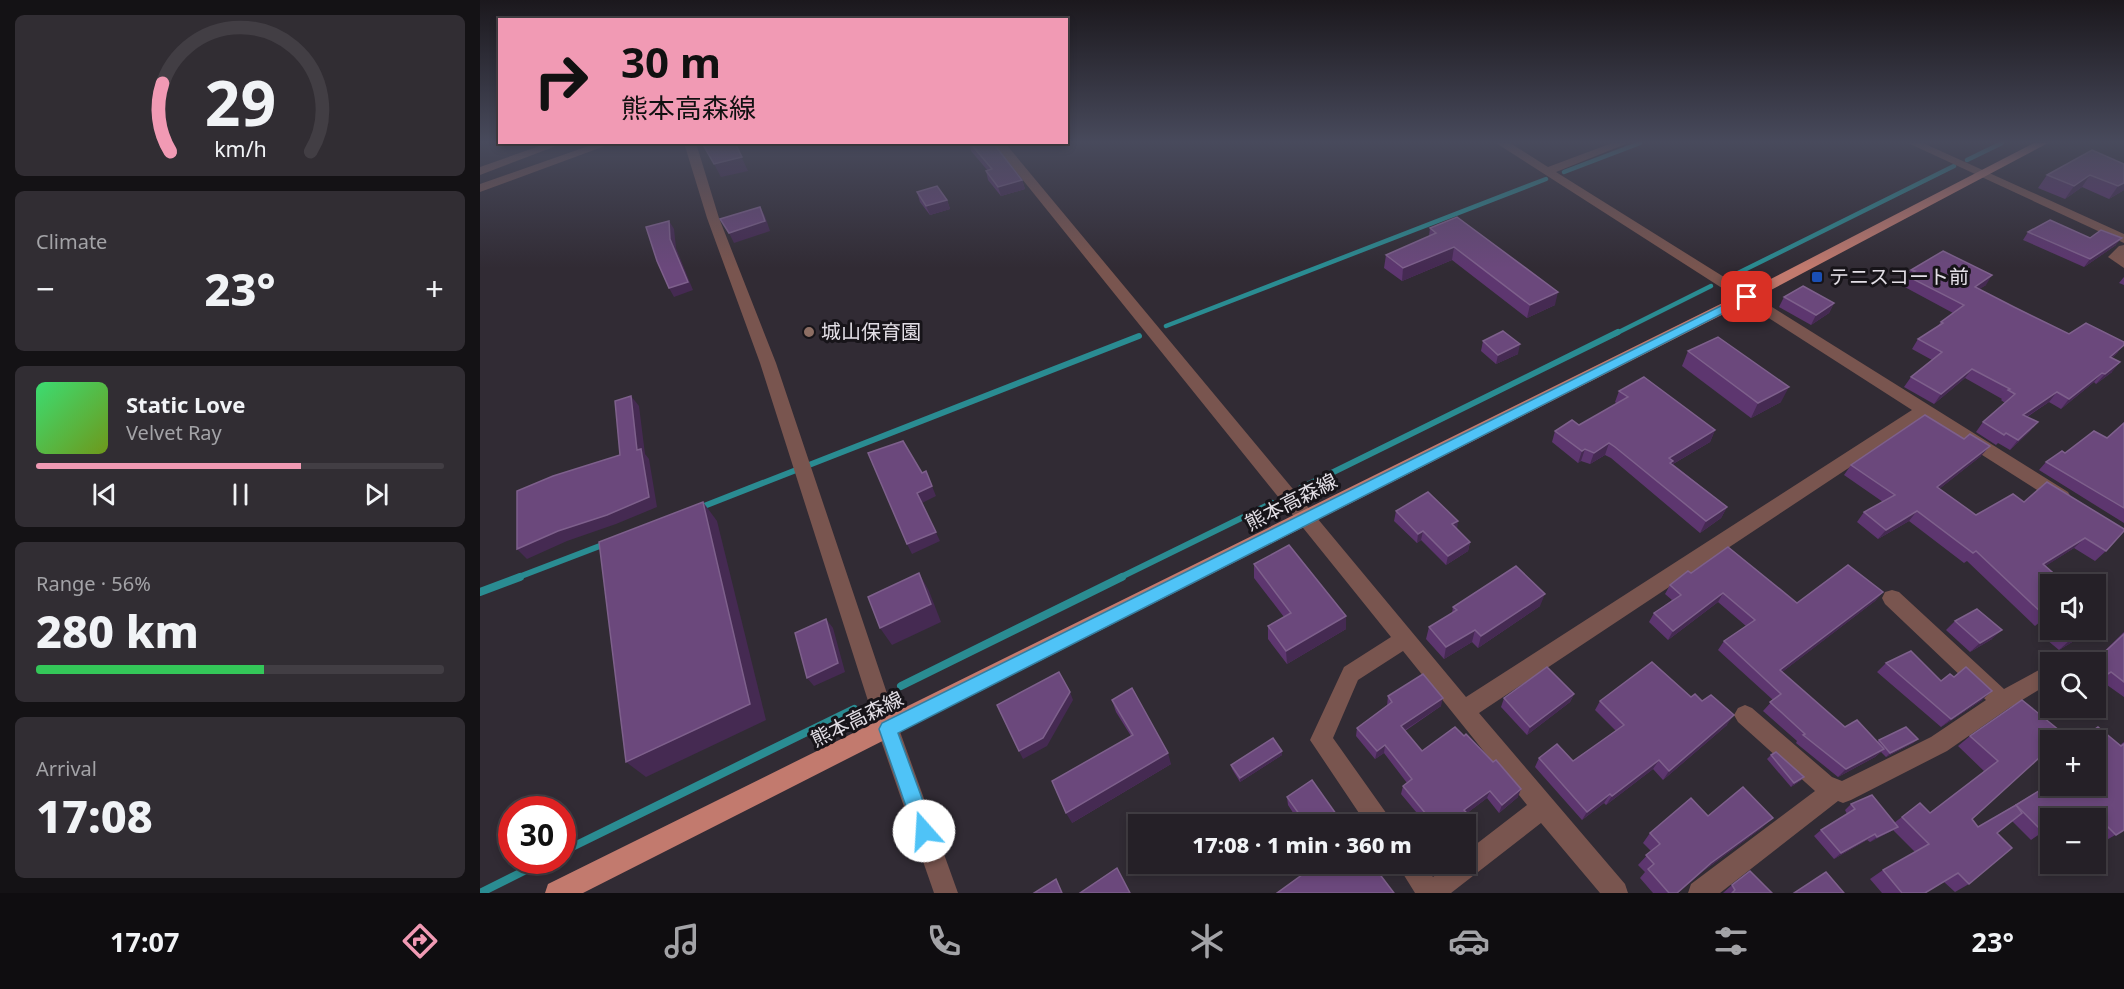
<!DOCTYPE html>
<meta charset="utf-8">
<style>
:root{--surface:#252027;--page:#312d33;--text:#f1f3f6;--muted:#a3a3a7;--line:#423e44;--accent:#f19ab4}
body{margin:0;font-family:"Noto Sans","Noto Sans JP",sans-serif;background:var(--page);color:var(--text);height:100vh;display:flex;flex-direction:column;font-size:22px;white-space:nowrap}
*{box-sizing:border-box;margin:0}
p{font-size:20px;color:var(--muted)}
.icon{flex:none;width:33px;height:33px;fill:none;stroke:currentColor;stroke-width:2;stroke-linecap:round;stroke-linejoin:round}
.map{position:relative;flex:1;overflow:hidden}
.details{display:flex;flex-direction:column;gap:15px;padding:15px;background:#141215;width:480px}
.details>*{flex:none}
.top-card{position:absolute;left:18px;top:18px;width:570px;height:126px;border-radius:0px;box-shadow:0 3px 9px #0003,0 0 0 2px var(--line);background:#f19ab4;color:#111;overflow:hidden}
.tools{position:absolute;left:1560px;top:574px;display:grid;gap:12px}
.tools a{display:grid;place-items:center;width:66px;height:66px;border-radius:0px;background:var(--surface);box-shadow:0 3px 9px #0003,0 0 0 2px var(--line);font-size:30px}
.speed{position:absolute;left:18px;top:796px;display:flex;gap:12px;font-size:30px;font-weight:700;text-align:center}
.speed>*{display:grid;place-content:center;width:78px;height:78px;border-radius:50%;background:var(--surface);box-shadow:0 3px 9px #0003,0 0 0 2px var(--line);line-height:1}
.speed .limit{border:9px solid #d22;background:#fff;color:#111}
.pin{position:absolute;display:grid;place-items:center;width:51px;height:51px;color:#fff;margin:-26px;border-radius:12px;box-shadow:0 3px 9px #0006}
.me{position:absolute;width:66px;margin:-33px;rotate:341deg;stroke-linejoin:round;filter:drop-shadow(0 0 4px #0008)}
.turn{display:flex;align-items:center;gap:21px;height:126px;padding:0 24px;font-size:27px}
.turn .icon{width:78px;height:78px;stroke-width:2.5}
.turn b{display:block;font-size:42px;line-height:51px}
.big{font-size:45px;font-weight:800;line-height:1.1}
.details .tile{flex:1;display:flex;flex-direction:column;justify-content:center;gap:9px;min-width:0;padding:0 21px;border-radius:9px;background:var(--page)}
.details .dial{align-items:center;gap:0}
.dial svg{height:156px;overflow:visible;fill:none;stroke:var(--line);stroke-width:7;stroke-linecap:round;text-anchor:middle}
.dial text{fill:var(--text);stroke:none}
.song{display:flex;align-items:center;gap:18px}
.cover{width:72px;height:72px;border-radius:9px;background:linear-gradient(135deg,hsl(140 70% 55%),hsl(80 70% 35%))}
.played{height:6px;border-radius:3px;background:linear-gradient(90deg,var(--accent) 65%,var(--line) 65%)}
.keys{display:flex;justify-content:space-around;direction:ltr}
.heat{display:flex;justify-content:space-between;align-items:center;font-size:33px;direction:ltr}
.charge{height:9px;border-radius:4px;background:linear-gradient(90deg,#34c759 56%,var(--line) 0)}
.trip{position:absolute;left:648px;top:814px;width:348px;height:60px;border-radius:0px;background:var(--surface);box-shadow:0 3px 9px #0003,0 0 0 2px var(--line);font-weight:800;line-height:60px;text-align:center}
.tabs{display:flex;height:96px;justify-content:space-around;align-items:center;background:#0f0d10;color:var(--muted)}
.tabs .icon{width:42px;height:42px}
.tabs .active{color:var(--accent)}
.tabs b{font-size:27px;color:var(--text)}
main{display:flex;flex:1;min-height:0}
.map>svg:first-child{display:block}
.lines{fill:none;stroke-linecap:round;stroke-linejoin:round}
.stream-far2{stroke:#2a8c92;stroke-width:4.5}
.stream-far1{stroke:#2a8c92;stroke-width:6}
.stream{stroke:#2a8c92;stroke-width:8}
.minor{fill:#79554f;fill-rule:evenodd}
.tertiary{fill:#79554f;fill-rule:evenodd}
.primary{fill:#c27a6e;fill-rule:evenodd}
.wall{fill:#5d366f}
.shaded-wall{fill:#452a52}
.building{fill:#6b487c;stroke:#7e608c;stroke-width:1.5}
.route{fill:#4fc3f7;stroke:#337fa1;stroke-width:1.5}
.transit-dot{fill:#1a4fb4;stroke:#171419;stroke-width:2}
.education-dot{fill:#8d6e63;stroke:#171419;stroke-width:2}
.labels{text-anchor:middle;stroke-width:6;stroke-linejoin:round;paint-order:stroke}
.poi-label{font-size:20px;fill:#e3dfe6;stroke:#171419;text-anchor:start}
.street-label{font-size:20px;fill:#e3dfe6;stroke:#171419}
</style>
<main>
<section class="details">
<div class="tile dial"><svg viewBox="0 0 100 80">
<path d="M14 69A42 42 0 1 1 86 69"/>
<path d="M14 69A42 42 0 0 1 10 34" stroke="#f19ab4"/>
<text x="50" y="56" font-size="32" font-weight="700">29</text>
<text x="50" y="72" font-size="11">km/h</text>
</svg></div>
<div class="tile"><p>Climate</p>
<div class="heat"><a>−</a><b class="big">23°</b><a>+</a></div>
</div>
<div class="tile">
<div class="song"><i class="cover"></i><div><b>Static Love</b><p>Velvet Ray</p></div></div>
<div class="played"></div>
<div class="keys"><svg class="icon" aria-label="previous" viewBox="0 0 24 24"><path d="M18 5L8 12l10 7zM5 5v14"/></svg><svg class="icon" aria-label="pause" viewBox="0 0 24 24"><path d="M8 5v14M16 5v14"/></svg><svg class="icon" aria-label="next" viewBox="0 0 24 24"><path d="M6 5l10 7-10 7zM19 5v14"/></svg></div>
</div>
<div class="tile"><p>Range · 56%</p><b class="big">280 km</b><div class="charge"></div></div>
<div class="tile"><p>Arrival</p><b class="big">17:08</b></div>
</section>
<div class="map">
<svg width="1644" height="893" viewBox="0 0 1644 893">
<rect width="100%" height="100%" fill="#312b34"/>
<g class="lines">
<g class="stream-far2">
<path d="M1487,160L1522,143"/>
<path d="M1084,172L1160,143"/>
<path d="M1252,276L1474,166"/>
<path d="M686,326L1066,179"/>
<path d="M1135,334L1231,286"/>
</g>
<g class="stream-far1">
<path d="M821,488L1138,332"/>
<path d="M219,508L659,336"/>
<path d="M36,578L125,544"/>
<path d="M639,578L792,503"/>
</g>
<g class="stream">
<path d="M0,592L40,577"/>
<path d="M421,686L642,577"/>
<path d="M82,852L374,709"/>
<path d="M0,893L64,861"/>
</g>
<g class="minor">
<path d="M68,143H84L0,175V167Z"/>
<path d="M117,143H133L0,192V184Z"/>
<path d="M513,143H525L986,697L1432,410L1016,143H1030L1068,167L1132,143H1148L1076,172L1588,492L1591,497L1588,502L1582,504L1576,502L1444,418L999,713L1145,884L1148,893H1120L1061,823L971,893H935L917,864H944L953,877L969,864H986V852L1047,805L923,651L878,680L853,738L909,817L912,825H887L830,740L864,667L911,637Z"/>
<path d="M1428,143H1443L1644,234V243Z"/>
<path d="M1644,245V268L1628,257L1639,246Z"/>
<path d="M1412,590L1419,592L1524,689L1570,664V683L1529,708L1467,751L1371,800L1363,803L1358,801L1240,893H1208L1211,884L1335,791L1258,722L1254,715L1258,708L1265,705L1272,708L1352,777L1362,781L1451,737L1506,700L1405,604L1402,598L1405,592Z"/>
<path d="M408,719L416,722L419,729L478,893H454L397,729L400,722Z"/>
</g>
<path class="tertiary" d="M204,143H216L239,218L296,363L419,729L416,736L408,739L400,736L397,729L280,363L227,218Z"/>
<path class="primary" d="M1554,143H1568L1291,290L103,893H65L68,884L1281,284Z"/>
</g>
<g class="wall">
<path d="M489,143L542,180L545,189L521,196L508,180L506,171H508L491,151Z"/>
<path d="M1612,150L1644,190L1629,199L1602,187L1585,199L1558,188L1567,175Z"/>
<path d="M437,192L467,200L470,209L450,215L440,202Z"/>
<path d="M950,228L1075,305L1047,318L972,260L922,281L904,268L906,255L949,236Z"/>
<path d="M1548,232L1610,238L1636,245L1604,267L1543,240Z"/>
<path d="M1431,270L1506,285L1499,289L1534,307L1589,334L1638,352L1632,358V372L1616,384L1614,382L1581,409L1569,402L1547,417L1558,422L1549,432L1530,450L1518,443L1516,445L1496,432L1503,422L1525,403L1521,400L1522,399L1485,378L1454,404L1424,387L1431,377L1452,360L1432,349L1438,339L1457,327L1461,322L1473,313L1421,285Z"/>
<path d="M1644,277V285L1639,283Z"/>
<path d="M1304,297L1354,303L1349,313L1331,325L1299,307Z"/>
<path d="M1003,341L1038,354L1016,364L1001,351Z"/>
<path d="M1208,351L1301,402L1271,418L1202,366Z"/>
<path d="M1139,391L1235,430L1230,442L1193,464L1247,507L1241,518L1220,533L1131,458L1125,455L1110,464L1101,461L1098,463L1072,442L1075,431L1099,425L1137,404L1135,402Z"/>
<path d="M1644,423V523L1559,470L1566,462L1585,453L1627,438Z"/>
<path d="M1501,456L1459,489L1496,515L1544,502L1626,551L1615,561L1594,548L1565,566L1580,579L1578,581L1566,617L1555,626L1487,561L1484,563L1429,521L1398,539L1377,522L1384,512L1403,502L1364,475L1371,465Z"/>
<path d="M916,511L977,529L990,542L988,551L966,565L941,540L937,543L914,521Z"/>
<path d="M774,564L866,629L807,664L788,639V626L804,617L774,578Z"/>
<path d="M1211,573L1317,603L1403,592L1395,601L1302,672L1365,727L1397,742L1399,740L1438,739L1433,743L1406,757L1401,752L1395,757L1358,777L1316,743L1317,741L1283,711L1293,700L1238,650L1244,641L1266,626L1238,602L1188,640L1169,622L1174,613L1192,600L1185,594L1190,585Z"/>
<path d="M1060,606L998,648L992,642L964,659L946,639L949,627L972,613L973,607Z"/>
<path d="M1475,621L1512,639L1490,652L1466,630Z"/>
<path d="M1570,626V630H1612L1579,650L1561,635Z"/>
<path d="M1644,632V697L1620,680L1616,683V663H1612Z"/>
<path d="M1406,663L1461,681L1474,677L1502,700L1461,727L1397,672Z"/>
<path d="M1570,684V699L1561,691Z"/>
<path d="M1094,694L1090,702L1047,735L1021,707L1024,698Z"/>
<path d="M908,696L961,706L925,731L942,751L1038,797L1019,813L1007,798L987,813L992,830L986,825H947L921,794L923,786L927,783L904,753L895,759L876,736L877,728L907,706Z"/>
<path d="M1211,697L1247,725L1183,780L1173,769L1126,805L1124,803L1102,820L1055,767L1059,758L1093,761L1136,731L1115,710L1120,701Z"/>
<path d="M632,700L691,764L592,823L651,736L636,712Z"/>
<path d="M1618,727L1640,745L1644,742V830L1623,842L1616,835V819H1570V827L1551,840L1532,821L1517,833L1489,884L1475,892L1464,882L1445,893H1402L1390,879L1403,870L1435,852L1413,830L1390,842L1387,840L1354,859L1334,836L1341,830L1367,814L1365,810L1371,804L1414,823L1440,803L1450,813L1505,772L1478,746L1490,736L1585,735L1492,819L1498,827L1570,784L1616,786V741H1598Z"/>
<path d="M802,751V755L760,782L752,769L751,765Z"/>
<path d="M1291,755L1324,777L1320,781L1311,787L1287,759Z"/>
<path d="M807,797L861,821L874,825H821L808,805Z"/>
<path d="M1228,816L1283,827L1222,872L1198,893H1173L1160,878L1165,872L1158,865L1171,851L1163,843L1170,833Z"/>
<path d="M1252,885L1292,893H1243Z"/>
</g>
<g class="shaded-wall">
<path d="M255,143L268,171L241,177L234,164Z"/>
<path d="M538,143H550L538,146Z"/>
<path d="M1610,175L1602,187L1585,199L1594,186Z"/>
<path d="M542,180L545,189L521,196L518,187Z"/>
<path d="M1644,183V190L1629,199L1638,186Z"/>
<path d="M467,200L470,209L450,215L446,206Z"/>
<path d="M280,207L285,216L290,231L254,243L249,233Z"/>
<path d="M189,221L194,229L196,248L213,290L194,297L189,288L190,239Z"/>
<path d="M1642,238L1636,245L1604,267L1610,259Z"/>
<path d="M974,247L972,260L922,281L923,268Z"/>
<path d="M1512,275L1506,285L1489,296L1495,287Z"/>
<path d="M1078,292L1075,305L1047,318L1050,305Z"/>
<path d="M1354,303L1349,313L1331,325L1336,315Z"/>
<path d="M1040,344L1038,354L1016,364L1018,355Z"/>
<path d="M1644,345L1638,352L1622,367L1630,357Z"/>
<path d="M1640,362L1632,372L1616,384L1625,374Z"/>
<path d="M1492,369L1485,378L1454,404L1461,394Z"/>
<path d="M1622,373L1614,382L1581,409L1589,399Z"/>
<path d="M1309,387L1301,402L1271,418L1278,403Z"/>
<path d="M1577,392L1569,402L1535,424L1543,415Z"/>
<path d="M151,396L159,406L165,454L169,459L177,507L136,524L87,541L47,559L37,549L157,450Z"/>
<path d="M1558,422L1549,432L1530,450L1538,440Z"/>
<path d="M1235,430L1230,442L1191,465L1189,458Z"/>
<path d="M1129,443L1125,455L1110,464L1114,453Z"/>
<path d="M1510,446L1501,456L1449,497L1457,487Z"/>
<path d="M1105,449L1101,461L1098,463L1102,451Z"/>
<path d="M446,471L456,496L442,503L460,541L432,554L427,544L437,493Z"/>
<path d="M223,502L237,521L286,720L166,777L146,762Z"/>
<path d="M1247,507L1241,518L1220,533L1226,521Z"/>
<path d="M1437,511L1429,521L1398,539L1406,530Z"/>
<path d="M978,521L977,530L972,524Z"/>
<path d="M943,531L941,540L937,543L938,534Z"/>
<path d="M1605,538L1594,548L1553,574L1563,564Z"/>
<path d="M990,542L988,551L966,565L968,556Z"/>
<path d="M439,573L449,591L461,622L412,645L400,628Z"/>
<path d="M1403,592L1395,601L1293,679L1300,670Z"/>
<path d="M1243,593L1238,602L1188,640L1193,631Z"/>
<path d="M1065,594L1060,606L998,648L1001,636Z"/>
<path d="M866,616V629L807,664L806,651Z"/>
<path d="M346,619L353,628L365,672L334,686L327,678Z"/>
<path d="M995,630L992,642L964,659L966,647Z"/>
<path d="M1522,630L1512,639L1490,652L1500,643Z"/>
<path d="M1608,630H1612L1579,650L1589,641Z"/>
<path d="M1512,691L1502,700L1461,727L1471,719Z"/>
<path d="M590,692L593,700L567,746L543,759L539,751Z"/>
<path d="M1094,694L1090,702L1047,735L1050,727Z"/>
<path d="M963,698L961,706L919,734L921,726Z"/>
<path d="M1254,715L1247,725L1183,780L1189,771Z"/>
<path d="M1438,739L1433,743L1406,757L1410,753Z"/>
<path d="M905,745L904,753L895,759L897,751Z"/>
<path d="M1404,749L1395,757L1358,777L1366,769Z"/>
<path d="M802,751V755L760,782V778Z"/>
<path d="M688,753L691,764L592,823L586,813Z"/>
<path d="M1179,760L1173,769L1126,805L1132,796Z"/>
<path d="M1324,777L1320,781L1311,787L1314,783Z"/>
<path d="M1041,789L1038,797L1019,813L1022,805Z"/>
<path d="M1010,791L1007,798L982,817L984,810Z"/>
<path d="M1130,794L1124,803L1102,820L1107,812Z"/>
<path d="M1293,818L1283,827L1222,872L1198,893H1197L1231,863Z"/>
<path d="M995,822L992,830L986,835V830Z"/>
<path d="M1418,827L1410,832L1390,842L1397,837Z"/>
<path d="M1395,834L1387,840L1354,859L1361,853Z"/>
</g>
<g class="building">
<path d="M222,143H255L262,157L234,164Z"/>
<path d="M490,143H513L542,180L518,187L506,171L512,169Z"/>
<path d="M1612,150L1644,164V183L1638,186L1610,175L1594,186L1567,175Z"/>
<path d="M457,186L467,200L446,206L437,192Z"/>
<path d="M280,207L285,221L249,233L240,219Z"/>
<path d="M977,217L1078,292L1050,305L974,247L923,268L906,255L956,233L950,228Z"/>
<path d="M1570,220L1610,238L1621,230L1642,238L1610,259L1548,232Z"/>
<path d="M189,221L190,239L208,282L189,288L177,261L166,227Z"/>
<path d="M1463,251L1512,275L1495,287L1534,307L1589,334L1606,323L1644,342V345L1630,357L1640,362L1625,374L1622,373L1589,399L1577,392L1543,415L1558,422L1538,440L1526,433L1524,435L1503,422L1535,394L1528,390L1530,389L1492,369L1461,394L1431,377L1462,352L1438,339L1463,323L1461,322L1484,305L1427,276L1435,271L1431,270Z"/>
<path d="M1323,286L1354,303L1336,315L1304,297Z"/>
<path d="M1023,331L1040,344L1018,355L1003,341Z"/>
<path d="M1238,337L1309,387L1278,403L1208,351Z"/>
<path d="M1164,377L1235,430L1189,458L1193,461L1190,463L1247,507L1226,521L1135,447L1129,443L1114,453L1105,449L1102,451L1075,431L1092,420L1099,425L1148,397L1139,391Z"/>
<path d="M151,396L157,450L161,449L169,497L127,515L78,531L37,549V491L73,476L140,455L135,401Z"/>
<path d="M1445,415L1484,439L1490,434L1510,446L1457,487L1496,515L1533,494L1544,502L1567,482L1644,529V531L1626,551L1605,538L1563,564L1580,579L1577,581L1583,585H1570V612L1566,617L1496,551L1493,553L1437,511L1406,530L1384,512L1415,495L1371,465Z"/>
<path d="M1644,423V508L1566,462L1582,451L1585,453L1614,431L1627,438Z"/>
<path d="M423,441L442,473L446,471L452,486L437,493L456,532L427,544L388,453Z"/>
<path d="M948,492L978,521L972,524L990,542L968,556L943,531L938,534L916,511Z"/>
<path d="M223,502L270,704L146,762L119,542Z"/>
<path d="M809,545L866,616L806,651L788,626L811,613L774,564Z"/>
<path d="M1248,547L1317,603L1368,565L1403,592L1300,670L1365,727L1377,720L1404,749L1366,769L1323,735L1325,734L1290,702L1301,694L1244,641L1275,620L1243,593L1193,631L1174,613L1201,595L1190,585L1208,571L1211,573Z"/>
<path d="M1036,566L1065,594L1001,636L995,630L966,647L949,627L977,610L973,607Z"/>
<path d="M439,573L451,604L400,628L388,597Z"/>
<path d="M1497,609L1522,630L1500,643L1475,621Z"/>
<path d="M1616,612L1625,619L1616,625Z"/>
<path d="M346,619L358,663L327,678L315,633Z"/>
<path d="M1576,630H1608L1589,641Z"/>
<path d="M1644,634V682L1631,672L1616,681V663H1613Z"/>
<path d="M1431,651L1461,681L1470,674L1474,677L1486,667L1512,691L1471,719L1406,663Z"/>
<path d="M1172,662L1211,697L1215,694L1222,701L1231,695L1254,715L1189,771L1179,760L1132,796L1130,794L1107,812L1059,758L1077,744L1093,761L1144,725L1120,701Z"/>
<path d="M1067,667L1094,694L1050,727L1024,698Z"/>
<path d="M579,672L590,692L563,738L539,751L517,705Z"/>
<path d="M943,674L963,698L921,726L942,751L975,727L984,736L986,734L1013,762L1016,760L1041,789L1022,805L1010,791L984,810L995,822L986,830V825H955L923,786L932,779L905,745L897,751L877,728L912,702L908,696Z"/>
<path d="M652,688L688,753L586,813L572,781L653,735L632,700Z"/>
<path d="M1542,700L1585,735L1579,741H1570V748L1492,819L1498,827L1536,805L1542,813L1517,833L1532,848L1489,884L1478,873L1445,893H1422L1403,870L1449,844L1422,817L1440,803L1450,813L1518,761L1490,736Z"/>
<path d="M1426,727L1438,739L1410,753L1399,740Z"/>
<path d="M1618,727L1641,746L1644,744V830L1636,835L1620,819L1616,822V819H1570V827L1563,832L1536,805L1570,784V786H1616V757L1619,755L1616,752V741H1602L1601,739Z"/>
<path d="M793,738L802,751L760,778L751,765Z"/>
<path d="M1296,752L1324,777L1314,783L1291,755Z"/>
<path d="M832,780L861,821L868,816L874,825H827L807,797Z"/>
<path d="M1263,787L1293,818L1231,863L1197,893H1189L1168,869L1174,864L1166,855L1180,844L1170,833L1211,798L1228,816Z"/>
<path d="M1392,795L1418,827L1397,837L1395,834L1361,853L1341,830L1375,809L1371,804Z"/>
<path d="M837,864H892L914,893H797Z"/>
<path d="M637,868L650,893H600Z"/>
<path d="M1270,871L1292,893H1252L1255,890L1252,885Z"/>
<path d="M1346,872L1364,893H1314Z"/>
<path d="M576,879L582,893H554Z"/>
</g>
<linearGradient id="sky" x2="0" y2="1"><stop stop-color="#1b181d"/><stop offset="0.53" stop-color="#484a5c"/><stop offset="1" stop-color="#484a5c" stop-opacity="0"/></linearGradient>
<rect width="1644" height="268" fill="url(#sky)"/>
<path class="route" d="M1267,293L1273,297L1271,299L418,733L454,831L451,838L444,841L437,838L399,729L402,723Z"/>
<rect class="transit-dot" x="1331" y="271" width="12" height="12" rx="3"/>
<circle class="education-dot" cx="329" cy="332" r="6"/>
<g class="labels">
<g class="poi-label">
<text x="1349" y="284">テニスコート前</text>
<text x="341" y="339">城山保育園</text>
</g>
<g class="street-label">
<text transform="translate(811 502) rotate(-27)" y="7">熊本高森線</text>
<text transform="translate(377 719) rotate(-26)" y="7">熊本高森線</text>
</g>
</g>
</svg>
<div class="tools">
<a><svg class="icon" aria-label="sound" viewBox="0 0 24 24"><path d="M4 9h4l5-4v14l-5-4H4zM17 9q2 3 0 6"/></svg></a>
<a><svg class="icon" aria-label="search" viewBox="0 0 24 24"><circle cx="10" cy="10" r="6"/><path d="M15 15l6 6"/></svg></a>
<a>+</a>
<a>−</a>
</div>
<div class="speed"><div class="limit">30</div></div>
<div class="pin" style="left:1267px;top:297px;background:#d93025"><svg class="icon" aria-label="arrive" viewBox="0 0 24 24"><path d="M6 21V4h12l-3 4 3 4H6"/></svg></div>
<svg class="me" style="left:444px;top:831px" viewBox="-20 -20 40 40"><circle r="19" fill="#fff"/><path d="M0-13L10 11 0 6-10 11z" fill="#4fc3f7"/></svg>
<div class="trip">17:08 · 1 min · 360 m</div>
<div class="top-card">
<div class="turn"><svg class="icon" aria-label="right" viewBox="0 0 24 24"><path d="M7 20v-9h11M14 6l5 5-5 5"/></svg><div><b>30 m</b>熊本高森線</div></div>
</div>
</div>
</main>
<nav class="tabs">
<b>17:07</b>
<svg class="icon active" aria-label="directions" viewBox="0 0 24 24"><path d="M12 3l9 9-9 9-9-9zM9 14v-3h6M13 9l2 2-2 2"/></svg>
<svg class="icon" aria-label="music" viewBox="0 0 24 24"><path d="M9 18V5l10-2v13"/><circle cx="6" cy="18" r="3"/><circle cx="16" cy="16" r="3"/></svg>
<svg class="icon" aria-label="phone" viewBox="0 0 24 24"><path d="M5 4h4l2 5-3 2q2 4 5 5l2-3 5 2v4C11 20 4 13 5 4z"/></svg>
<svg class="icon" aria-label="climate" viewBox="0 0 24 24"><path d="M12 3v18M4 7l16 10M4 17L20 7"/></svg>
<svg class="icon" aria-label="car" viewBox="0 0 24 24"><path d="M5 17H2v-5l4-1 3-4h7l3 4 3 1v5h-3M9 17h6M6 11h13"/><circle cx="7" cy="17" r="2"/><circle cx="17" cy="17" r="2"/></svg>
<svg class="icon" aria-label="filters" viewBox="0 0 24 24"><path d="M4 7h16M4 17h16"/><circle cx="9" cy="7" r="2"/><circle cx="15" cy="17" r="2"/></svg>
<b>23°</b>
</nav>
